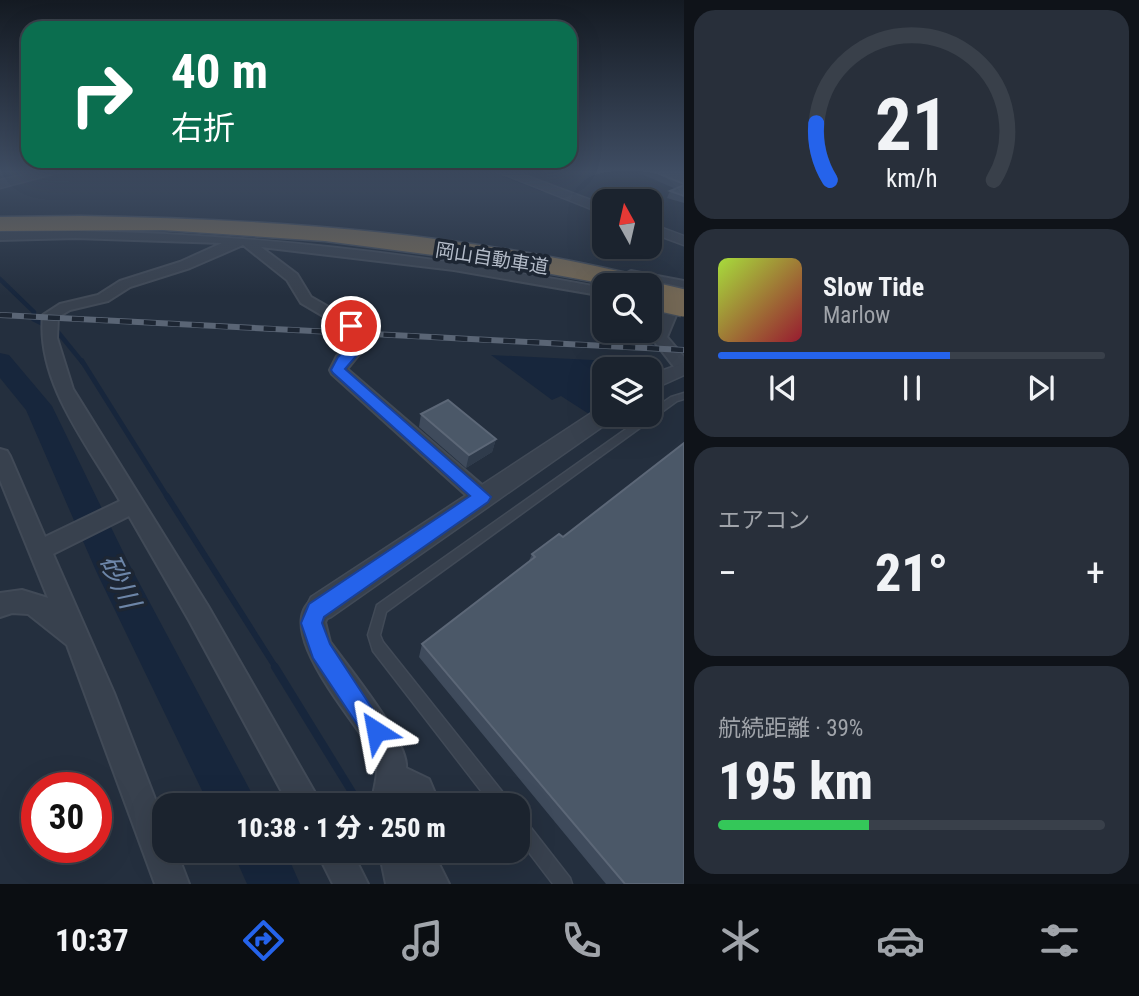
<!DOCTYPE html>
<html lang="ja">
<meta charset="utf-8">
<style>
:root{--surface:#1b232e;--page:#282f3a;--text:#f1f3f6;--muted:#a0a4aa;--line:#39404a;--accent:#2563eb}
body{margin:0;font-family:"Roboto Condensed","Noto Sans JP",sans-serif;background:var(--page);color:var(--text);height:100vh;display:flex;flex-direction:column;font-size:26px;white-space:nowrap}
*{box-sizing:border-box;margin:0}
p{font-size:23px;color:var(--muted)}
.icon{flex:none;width:38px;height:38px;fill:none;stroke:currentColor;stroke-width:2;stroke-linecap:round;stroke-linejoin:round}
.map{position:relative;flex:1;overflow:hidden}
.panel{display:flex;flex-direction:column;gap:10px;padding:10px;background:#0f1319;width:455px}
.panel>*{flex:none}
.banner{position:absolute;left:21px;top:21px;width:556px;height:147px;border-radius:21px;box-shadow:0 7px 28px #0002,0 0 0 2px var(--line);background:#0b6e4f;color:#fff;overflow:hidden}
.needle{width:46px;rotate:352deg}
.fabs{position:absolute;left:592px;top:189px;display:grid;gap:14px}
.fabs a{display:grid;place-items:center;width:70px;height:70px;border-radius:14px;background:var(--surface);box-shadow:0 7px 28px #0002,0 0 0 2px var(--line);font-size:35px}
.speed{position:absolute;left:21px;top:772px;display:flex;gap:14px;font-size:35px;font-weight:700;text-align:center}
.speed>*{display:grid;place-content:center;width:91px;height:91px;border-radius:50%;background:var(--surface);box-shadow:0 7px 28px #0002,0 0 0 2px var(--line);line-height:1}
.speed .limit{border:10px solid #d22;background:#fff;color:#111}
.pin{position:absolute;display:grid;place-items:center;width:60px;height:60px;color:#fff;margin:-30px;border:4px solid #fff;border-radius:50%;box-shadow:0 2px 7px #0007}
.me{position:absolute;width:77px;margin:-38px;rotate:326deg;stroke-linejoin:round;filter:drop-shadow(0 0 5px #0008)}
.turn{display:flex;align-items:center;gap:24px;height:147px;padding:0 35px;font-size:32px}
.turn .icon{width:91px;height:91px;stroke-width:2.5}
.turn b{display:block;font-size:49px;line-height:60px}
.big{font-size:52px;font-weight:800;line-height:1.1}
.panel .tile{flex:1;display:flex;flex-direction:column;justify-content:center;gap:10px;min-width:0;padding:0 24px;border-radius:21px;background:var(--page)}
.panel .dial{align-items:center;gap:0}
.dial svg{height:182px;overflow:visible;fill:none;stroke:var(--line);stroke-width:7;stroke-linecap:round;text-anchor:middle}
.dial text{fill:var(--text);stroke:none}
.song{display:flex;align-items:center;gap:21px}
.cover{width:84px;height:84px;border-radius:10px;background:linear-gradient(135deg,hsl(80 70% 55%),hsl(350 70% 35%))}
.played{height:7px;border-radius:4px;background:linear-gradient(90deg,var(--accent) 60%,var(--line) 60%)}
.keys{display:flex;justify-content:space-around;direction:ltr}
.heat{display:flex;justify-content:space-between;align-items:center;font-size:38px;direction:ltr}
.charge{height:10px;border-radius:5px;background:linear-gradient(90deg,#34c759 39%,var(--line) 0)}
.trip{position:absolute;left:152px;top:793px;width:378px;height:70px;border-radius:21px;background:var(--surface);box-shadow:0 7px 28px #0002,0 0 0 2px var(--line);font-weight:800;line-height:70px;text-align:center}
.tabs{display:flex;height:112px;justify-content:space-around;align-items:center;background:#0b0e12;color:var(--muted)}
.tabs .icon{width:49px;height:49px}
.tabs .current{color:var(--accent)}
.tabs b{font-size:32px;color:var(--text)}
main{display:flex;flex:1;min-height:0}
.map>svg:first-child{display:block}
.water{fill:#17263c}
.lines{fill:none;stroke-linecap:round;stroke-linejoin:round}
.stream-far4{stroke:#17263c;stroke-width:3.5}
.stream-far3{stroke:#17263c;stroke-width:4.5}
.stream-far2{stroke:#17263c;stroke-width:5}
.stream-far1{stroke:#17263c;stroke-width:6}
.stream{stroke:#17263c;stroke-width:8}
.river{fill:#17263c;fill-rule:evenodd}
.service-casing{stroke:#414a57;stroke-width:3}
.minor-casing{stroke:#414a57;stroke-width:4}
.tertiary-casing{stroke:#414a57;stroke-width:3}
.motorway-casing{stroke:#434c59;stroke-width:3}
.service{fill:#38414e;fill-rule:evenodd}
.minor{fill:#38414e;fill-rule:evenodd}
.tertiary{fill:#38414e;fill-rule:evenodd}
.motorway{fill:#746855;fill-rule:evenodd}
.rail-casing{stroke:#5a6575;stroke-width:6}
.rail{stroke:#1d2633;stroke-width:4.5;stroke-dasharray:12;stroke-linecap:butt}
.motorway-bridge-casing{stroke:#434c59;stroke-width:30;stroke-linecap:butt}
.motorway-bridge{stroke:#746855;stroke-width:27}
.wall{fill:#3f4b5c}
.shaded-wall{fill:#2f3b4b}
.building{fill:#4b5868;stroke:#5c6777;stroke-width:2}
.route{fill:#2563eb;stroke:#184099;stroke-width:2}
.labels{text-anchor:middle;stroke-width:7;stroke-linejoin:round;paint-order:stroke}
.far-street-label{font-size:19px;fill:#b4bcc9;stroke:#1d2633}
.near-water-label{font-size:28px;font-style:italic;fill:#6d86a8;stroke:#1d2633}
</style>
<main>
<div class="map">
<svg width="684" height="884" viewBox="0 0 684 884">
<rect width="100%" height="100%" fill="#242f3e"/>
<path class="water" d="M491,355L652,363L660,367L649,374V369H604V404L589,414L561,396L552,400Z"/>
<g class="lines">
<path class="stream-far4" d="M506,176L543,190"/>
<g class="stream-far3">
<path d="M0,279L34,312L33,319L47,326"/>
<path d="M57,331L83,363"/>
</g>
<path class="stream-far2" d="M82,361L168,498"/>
<path class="stream-far1" d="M167,496L276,668"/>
<path class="stream" d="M275,667L360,805"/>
<g class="river">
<path d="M0,353L9,355L52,406L127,560L258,805H209L96,571L26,410L0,378Z"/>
<path d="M232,850H285L300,884H247Z"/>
</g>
<defs>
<g id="service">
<path d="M684,393V399L677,401L386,612L380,635L383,642L508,799L510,805H492L373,651L368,635L377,605L646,415H649V412L671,397Z"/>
<path d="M518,817L524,819L570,878L572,884H553L518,838Z"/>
</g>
<g id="minor">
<path d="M76,231C254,234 429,255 604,288V296L454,270L261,247L297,274L311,297L360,325L365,347L347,369L489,491L493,497L489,503L482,505L475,503L332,374L330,370L337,356L349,346L347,330L301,303L287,280L243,245L190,268L130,287L108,301L70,310L58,317L57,338L73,389L208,606L322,805H289L190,622L129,516L53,554L114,693L164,822V850H176L189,884H155L67,645L28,614L12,613L0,617V593L22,590L48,598L0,480V449L7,451L10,456L45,537L120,501C88,445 36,383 43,315L60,304L98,295L120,281L180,262L222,243L76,238L0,240V232Z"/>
<path d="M631,271L684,281V296L667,337L684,357V373L678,372L651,337L675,288L626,278L624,275Z"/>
<path d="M321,595L330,599L333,607L325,622L330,642C348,667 409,741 406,768L429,779L440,805H408L403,799V805H371C373,792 381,768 375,756C360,725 260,619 321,595Z"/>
<path d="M316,850H351L368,884H333Z"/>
<path d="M379,850H438V862L449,884H386Z"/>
</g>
<g id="tertiary">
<path d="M36,172H60L0,188V180Z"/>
<path d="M498,172H516L604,205V214Z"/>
<path d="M649,223L684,236V245L649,232Z"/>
<path d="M684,363V375L649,391V375Z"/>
<path d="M604,408V415H615L612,420L331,617L321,621L311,617L306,607L311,597L596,410Z"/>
</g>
<path id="motorway" d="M81,216C273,219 469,233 656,280L660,285L656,290L649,292V285H611L487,262L325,241L163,230L0,231V217Z"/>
</defs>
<use href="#service" class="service-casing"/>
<use href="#minor" class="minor-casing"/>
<use href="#tertiary" class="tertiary-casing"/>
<use href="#motorway" class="motorway-casing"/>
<use href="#service" class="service"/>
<use href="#minor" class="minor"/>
<use href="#tertiary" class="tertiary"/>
<use href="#motorway" class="motorway"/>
<defs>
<path id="rail" d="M0,315L684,350"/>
</defs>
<use href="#rail" class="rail-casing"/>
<use href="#rail" class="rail"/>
<defs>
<path id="motorway-bridge" d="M649,295L684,303"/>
</defs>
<use href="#motorway-bridge" class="motorway-bridge-casing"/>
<use href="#motorway-bridge" class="motorway-bridge"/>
</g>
<g class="wall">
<path d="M637,172H684V203L667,198L670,191L676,189Z"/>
<path d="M421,414L496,439L492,452L466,468L419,427Z"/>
<path d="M563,537L684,884H606L419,657L422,644L528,563L532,554Z"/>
</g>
<path class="shaded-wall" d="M496,439L492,452L466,468L469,455Z"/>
<g class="building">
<path d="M655,172H684V184Z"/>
<path d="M684,185V196L670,191Z"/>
<path d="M448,400L496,439L469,455L421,414Z"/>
<path d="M684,443V884H625L422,644L535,557L532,554L559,534L563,537Z"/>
</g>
<linearGradient id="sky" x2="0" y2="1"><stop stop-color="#141a22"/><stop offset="0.58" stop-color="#3f4d63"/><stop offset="1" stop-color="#3f4d63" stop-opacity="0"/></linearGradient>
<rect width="684" height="296" fill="url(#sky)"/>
<path class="route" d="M351,322L361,328L364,347L345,369L491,497L488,502L324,617L322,623L330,644L387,731L384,739L376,743L367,739L313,658L301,623L309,604L470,496L333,373L331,370L338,357L350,346L349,330L345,326Z"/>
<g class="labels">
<g class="far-street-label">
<text transform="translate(492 258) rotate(9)" y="7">岡山自動車道</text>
</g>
<g class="near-water-label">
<text transform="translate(120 581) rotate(64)" y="10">砂川</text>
</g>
</g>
</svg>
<div class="fabs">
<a><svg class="needle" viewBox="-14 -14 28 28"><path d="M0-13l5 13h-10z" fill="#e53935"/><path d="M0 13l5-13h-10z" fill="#a0a4aa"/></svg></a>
<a><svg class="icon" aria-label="search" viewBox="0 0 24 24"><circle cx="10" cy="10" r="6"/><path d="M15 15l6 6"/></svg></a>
<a><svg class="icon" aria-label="layers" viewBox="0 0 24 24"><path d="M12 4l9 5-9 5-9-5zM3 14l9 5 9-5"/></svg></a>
</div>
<div class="speed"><div class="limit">30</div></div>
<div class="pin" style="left:351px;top:326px;background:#d93025"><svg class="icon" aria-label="arrive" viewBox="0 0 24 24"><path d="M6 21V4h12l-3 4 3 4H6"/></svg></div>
<svg class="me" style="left:376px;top:731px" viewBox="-20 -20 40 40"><path d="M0-17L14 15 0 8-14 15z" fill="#2563eb" stroke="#fff" stroke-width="4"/></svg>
<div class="trip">10:38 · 1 分 · 250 m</div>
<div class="banner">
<div class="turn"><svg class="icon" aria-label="right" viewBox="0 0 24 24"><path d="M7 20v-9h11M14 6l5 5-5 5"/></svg><div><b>40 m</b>右折</div></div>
</div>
</div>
<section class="panel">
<div class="tile dial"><svg viewBox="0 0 100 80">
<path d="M14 69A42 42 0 1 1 86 69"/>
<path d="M14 69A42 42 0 0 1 8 44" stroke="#2563eb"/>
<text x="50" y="56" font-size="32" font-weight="700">21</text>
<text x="50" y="72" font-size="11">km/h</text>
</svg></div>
<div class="tile">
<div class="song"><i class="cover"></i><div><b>Slow Tide</b><p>Marlow</p></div></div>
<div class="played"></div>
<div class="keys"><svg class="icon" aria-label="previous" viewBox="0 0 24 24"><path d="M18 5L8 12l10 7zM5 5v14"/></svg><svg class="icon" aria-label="pause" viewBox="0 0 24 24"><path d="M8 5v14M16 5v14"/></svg><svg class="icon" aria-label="next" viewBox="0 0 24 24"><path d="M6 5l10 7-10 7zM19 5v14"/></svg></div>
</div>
<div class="tile"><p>エアコン</p>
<div class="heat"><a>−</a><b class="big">21°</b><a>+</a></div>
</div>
<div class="tile"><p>航続距離 · 39%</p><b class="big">195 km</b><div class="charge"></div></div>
</section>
</main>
<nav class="tabs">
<b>10:37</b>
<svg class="icon current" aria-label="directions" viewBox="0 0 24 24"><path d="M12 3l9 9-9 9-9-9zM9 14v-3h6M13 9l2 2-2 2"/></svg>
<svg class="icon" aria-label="music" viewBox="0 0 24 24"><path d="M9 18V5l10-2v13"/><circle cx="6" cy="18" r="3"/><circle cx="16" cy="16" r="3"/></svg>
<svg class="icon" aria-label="phone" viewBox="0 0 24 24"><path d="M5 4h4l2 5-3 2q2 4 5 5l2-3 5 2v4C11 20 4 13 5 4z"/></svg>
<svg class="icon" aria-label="climate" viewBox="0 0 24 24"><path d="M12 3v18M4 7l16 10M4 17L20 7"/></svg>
<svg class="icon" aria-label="car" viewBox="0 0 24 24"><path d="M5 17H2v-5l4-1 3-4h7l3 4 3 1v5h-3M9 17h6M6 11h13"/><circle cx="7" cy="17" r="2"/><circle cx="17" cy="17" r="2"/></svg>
<svg class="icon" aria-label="filters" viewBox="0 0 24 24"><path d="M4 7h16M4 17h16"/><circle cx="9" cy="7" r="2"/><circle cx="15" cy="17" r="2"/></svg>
</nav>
